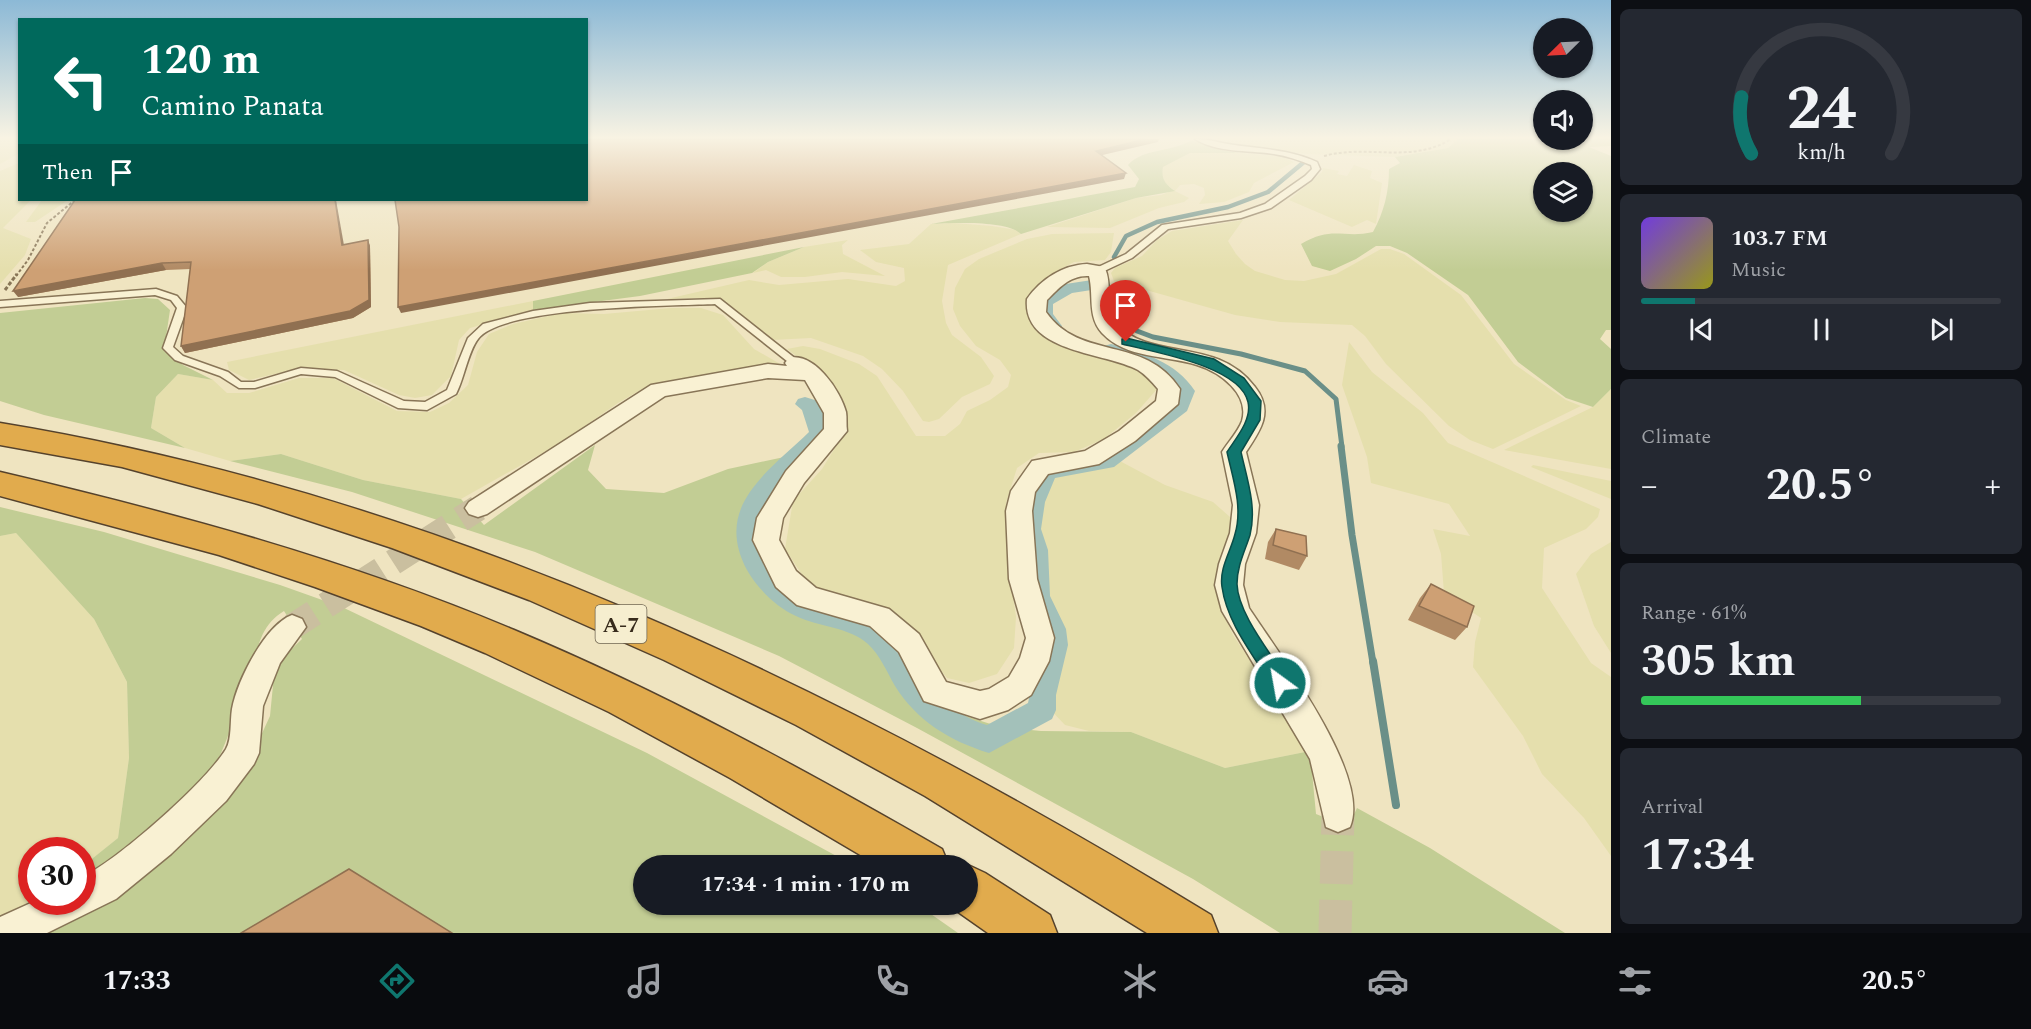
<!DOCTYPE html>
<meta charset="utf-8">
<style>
:root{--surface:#171b24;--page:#242831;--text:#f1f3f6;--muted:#9ea1a6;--line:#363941;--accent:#0f766e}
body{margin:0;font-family:Spectral,serif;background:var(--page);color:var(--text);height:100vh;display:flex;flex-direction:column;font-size:22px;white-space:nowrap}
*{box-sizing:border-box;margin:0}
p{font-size:20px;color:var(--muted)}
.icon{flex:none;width:33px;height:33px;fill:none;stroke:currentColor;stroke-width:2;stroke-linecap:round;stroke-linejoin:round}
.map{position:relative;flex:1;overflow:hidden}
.sheet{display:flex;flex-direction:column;gap:9px;padding:9px;background:#0d0f14;width:420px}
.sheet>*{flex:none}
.top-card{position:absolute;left:18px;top:18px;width:570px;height:183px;border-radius:0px;box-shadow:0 2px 4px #0004;background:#00695c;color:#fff;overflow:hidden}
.needle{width:39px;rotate:246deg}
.buttons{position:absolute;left:1533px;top:18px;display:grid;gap:12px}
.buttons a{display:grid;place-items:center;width:60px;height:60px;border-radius:50%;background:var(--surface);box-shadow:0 2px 4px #0004;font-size:30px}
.speed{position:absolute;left:18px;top:837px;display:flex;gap:12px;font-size:30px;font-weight:700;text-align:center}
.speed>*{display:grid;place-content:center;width:78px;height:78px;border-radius:50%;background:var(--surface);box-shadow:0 2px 4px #0004;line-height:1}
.speed .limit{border:9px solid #d22;background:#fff;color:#111}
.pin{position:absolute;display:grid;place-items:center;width:51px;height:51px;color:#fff;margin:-62px -26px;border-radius:50% 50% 50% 0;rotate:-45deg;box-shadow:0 0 6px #0007}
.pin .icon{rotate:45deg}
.me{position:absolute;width:66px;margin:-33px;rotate:328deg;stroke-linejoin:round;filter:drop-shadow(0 0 4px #0008)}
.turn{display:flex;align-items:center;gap:21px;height:126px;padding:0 24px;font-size:27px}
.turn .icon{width:78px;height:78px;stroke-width:2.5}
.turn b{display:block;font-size:42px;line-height:51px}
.then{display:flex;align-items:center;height:57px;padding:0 24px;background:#0003;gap:12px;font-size:22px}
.big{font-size:45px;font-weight:700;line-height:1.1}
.sheet .widget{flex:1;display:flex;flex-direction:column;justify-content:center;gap:9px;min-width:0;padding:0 21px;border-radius:9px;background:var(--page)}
.sheet .dial{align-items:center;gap:0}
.dial svg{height:156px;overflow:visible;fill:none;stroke:var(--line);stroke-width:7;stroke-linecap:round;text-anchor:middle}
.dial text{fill:var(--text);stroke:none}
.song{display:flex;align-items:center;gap:18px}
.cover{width:72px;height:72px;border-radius:9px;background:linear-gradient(135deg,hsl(260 70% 55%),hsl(60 70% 35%))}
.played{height:6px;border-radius:3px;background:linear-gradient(90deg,var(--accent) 15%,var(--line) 15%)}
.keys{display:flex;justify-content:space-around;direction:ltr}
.heat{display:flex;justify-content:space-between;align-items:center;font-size:33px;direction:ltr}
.charge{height:9px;border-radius:4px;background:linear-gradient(90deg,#34c759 61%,var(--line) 0)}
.trip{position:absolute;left:633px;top:855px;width:345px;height:60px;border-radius:30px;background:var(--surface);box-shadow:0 2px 4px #0004;font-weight:700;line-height:60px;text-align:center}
.tabs{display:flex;height:96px;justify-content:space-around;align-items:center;background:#090b0e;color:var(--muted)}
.tabs .icon{width:42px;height:42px}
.tabs .on{color:var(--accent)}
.tabs b{font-size:27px;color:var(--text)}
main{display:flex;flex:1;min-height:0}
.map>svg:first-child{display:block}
.farmland{fill:#e5dfad}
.green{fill:#c2cd94;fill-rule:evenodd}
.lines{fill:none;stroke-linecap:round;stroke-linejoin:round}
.stream-far3{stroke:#6a8f88;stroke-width:4.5}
.stream-far2{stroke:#6a8f88;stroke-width:5}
.stream-far1{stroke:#6a8f88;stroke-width:7}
.stream{stroke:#6a8f88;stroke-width:8}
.canal{fill:#a3c1ba;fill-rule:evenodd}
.minor-tunnel-far1{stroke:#cabf9f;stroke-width:26;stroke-dasharray:26 14;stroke-linecap:butt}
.minor-tunnel{stroke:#cabf9f;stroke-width:33;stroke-dasharray:33 16;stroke-linecap:butt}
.service-casing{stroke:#887557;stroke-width:3}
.minor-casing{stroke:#887557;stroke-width:3}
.motorway-casing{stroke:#55422c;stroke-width:3}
.path-far1{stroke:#887557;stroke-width:2;stroke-dasharray:3 2;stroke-linecap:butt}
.path{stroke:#887557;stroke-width:3;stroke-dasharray:4 2;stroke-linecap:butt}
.service{fill:#f9f1d3;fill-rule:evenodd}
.minor{fill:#f9f1d3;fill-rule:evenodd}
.motorway{fill:#e1ab4d;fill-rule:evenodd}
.wall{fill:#b18a64}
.shaded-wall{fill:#907051}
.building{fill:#cea074;stroke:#907051;stroke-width:1.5}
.route{fill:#0f766e;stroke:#0a4d48;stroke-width:1.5}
.labels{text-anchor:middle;stroke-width:6;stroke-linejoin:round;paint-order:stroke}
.shield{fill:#f6eecf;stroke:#706652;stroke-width:1.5}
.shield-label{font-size:22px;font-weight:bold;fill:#372b1c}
</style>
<main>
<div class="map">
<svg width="1611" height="933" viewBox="0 0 1611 933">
<rect width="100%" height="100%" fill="#efe4c0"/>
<g class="farmland">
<path d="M0,139H19L20,153L0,164Z"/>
<path d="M1216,139H1458L1448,148L1395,157L1307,154L1236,146Z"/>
<path d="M1190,153H1240L1280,156L1294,162L1254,183L1249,192L1224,202L1199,204L1205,195L1204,188L1194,184L1180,185L1175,191L1189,198L1184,202L1159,208L1110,228L1047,227L1136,198L1161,195L1174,190L1165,183L1162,174L1163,167Z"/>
<path d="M19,163L20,200H31L3,228L31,239L25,255L0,284V171Z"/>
<path d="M1354,165L1372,171L1370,178L1382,183L1376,224L1367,220L1352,227L1289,200L1322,172L1323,168L1339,171L1337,174L1347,176Z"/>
<path d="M42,200H68L35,222H26Z"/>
<path d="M1243,220L1228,241L1236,254L1245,264L1255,271L1285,280L1304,281L1336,274L1381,249H1390L1404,254L1461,295L1514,364L1566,400L1581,406L1493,449L1470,440L1449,426L1386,364L1365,336L1352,325L1280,322L1235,315L1114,281L1111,273L1115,268L1142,256L1157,240L1172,231Z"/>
<path d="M954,223L992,226L1017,230L1021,234L948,265L942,301L946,323L952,335L981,357L994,376L990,384L962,397L939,419L929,422L923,421L903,391L882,369L863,356L811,338L772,340L718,298L667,299L749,280L779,285L848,279L896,286L905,281L904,268L876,262L860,250L909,244L931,224Z"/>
<path d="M1114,233L1111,252L1105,260L1074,262L1048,276L1036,290L1030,315L1117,362L1141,369L1158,388L1136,413L1104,439L1074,452L1039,453L1017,468L1006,503L1007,554L1016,617L1014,648L997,674L969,683L947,678L897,615L809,585L785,549L793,501L822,469L843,435L816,371L787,349L803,346L820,349L859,364L877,376L916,436H945L960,424L967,411L990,400L1008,387L1011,375L1000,360L976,346L960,326L953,309L955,288L965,269L979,259L1027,239L1052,234Z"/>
<path d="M848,240L842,245L843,254L885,276L842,272L805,277H781L766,270L753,273L768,262L804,247Z"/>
<path d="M533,301V310L470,328L459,340L451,376L432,395L415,398L399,395L344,370L297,369L249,380L229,370L227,362Z"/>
<path d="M671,308H701L723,315L754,349L782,365H764L651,384L618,403L562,442L461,499L363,480L281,454L230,461L185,448L151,428L156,397L178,374L213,380L227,393H249L299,378H333L397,411L430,412L449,403L468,385L477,352L489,334L513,324L562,313L604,314Z"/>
<path d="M1349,342L1372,372L1423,413L1448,443L1600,509L1598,517L1586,529L1544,548L1542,588L1591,663L1611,677V856L1584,818L1542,774L1523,736L1473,667L1475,642L1481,618L1444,593L1441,554L1433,529L1470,536L1449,504L1371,483L1367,457L1342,385Z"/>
<path d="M1611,389V469L1504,450L1593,407Z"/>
<path d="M1118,460L1165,485L1213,502L1230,517V532L1217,582L1219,604L1233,635L1310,751L1225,768L1131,732L1089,731L1065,725L1044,703L1059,641L1053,617L1042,589L1043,551L1033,525L1038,501L1045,476Z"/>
<path d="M1533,465L1611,481V499L1531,467Z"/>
<path d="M16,533L94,619L127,682L129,758L118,838L83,866L82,850H32V902H37L0,920V536Z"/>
<path d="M1611,542V653L1594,626L1576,574L1591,554Z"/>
</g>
<g class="green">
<path d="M1458,139H1611V146L1589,147L1611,156V330H1606L1600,339L1611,349V389L1593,407L1566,398L1518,362L1468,295L1407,253L1390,246H1376L1356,259L1330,271L1312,266L1301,244C1333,225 1343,239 1373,232C1384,212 1389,192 1389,169L1400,163L1395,157L1448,148ZM1582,172V212H1544V172Z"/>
<path d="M1192,140L1221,150L1240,153H1190L1163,167C1161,179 1165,184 1175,191L1136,198L1021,234C1007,220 951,223 931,224L1135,187L1139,179L1128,165C1143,148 1173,152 1192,140Z"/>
<path d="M804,247L768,262L752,273L640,296L533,310V301Z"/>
<path d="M145,298L158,299L170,310L164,351L183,365L213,380L178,374L156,397L151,428L185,448L44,415L0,401V313Z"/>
<path d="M595,445L588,470L606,489L664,493L728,469L803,453L781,475L757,506L752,520L754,551L773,579L871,625L887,637L925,699L959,714L1000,727L1041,731L1131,732L1225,768L1310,751L1316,814L1348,827L1357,808L1430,848L1565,933H1280L1193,879L917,728L779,656L535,552L352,492L230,461L281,454L363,480L461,499L484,525Z"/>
<path d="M0,507L104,532L280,585L342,607L647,753L853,865L644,866V904L918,905L958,933H32L92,905L253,753L270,716L275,665L302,639L284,611C258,627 258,651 250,677C240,704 230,732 219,758C202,800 119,856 83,885V866L118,838L129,758L127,682L94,619L16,533L0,536Z"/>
</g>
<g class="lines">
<path class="stream-far3" d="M1114,257L1126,236L1157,222L1228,207L1268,192L1304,162"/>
<path class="stream-far2" d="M1120,292V310L1137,331L1153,337L1241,354L1305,371L1336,399L1342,447"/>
<path class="stream-far1" d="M1341,446L1352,535L1373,663"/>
<path class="stream" d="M1373,661L1396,805"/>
<g class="canal">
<path d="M1092,280L1101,285L1098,289L1072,293L1053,304V314L1062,326L1060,330H1046L1035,314L1038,299L1059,285Z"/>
<path d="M1111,344C1143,352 1176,362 1195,391L1187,411L1114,467L1055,478L1045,502L1041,529L1048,550L1050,596L1066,629L1068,645L1056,695V710L1052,719L989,753C950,741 917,721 895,686C887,672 880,655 868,644C849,627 819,627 796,616C776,607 758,589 747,570C713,506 768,472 809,432L802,410L795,404L798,399L805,397L818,401L831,433C813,461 778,477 764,508C746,548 784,590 820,603C842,612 869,612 888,629C899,639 906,653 914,666C931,693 956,716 987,725L1028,703L1040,645V629L1024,596V550L1017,529L1021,502L1038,466L1046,464L1100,455L1171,403L1174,392L1145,368L1104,354L1101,350L1104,346Z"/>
</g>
<path class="minor-tunnel-far1" d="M292,627L478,508"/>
<path class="minor-tunnel" d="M1335,933L1338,815"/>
<defs>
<g id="service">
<path d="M1195,139C1207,139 1217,142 1228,144C1259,149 1288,149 1317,162L1320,169L1311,180L1271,208L1241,218L1168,229L1132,258L1100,273H1094V269L1126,254L1162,225L1240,213L1265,204L1305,176L1312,169L1311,165C1299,160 1287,156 1274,154C1249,150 1217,153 1195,139Z"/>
<path d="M156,289L177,296L187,308L173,347L183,356L228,372L241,382H254L301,368L337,371L404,401L425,402L447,390L468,338L483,324L533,311L590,303L720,299L801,363L800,365H792L715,304C671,306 502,306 478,339C468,352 464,379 456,394L427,410L398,408L335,377L301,374L255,388H239L220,376L175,360L163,348L177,308L171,300L155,295L0,307V301Z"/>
</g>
<g id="minor">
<path d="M1087,264L1104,267L1106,271C1112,287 1105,311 1117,324C1151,362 1217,336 1255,387C1274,411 1261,430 1246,452L1259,505L1256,533L1245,564L1243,585L1249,608C1278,653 1372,775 1350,827L1338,832L1326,827L1310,759L1222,611L1215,585L1219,564L1230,533L1233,505L1222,452C1228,442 1238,432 1242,421C1250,394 1220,372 1197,365C1166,355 1126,359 1102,333C1087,316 1094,296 1089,276C1070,275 1059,288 1047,300L1046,312C1081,362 1144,334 1180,389L1178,404L1135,441L1099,464L1048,474L1035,492L1032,511L1037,579L1054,638L1049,661L1031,695L1008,710L980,719L924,701L899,652L870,626L797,605L776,587L753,540L757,518L786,471L824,429V413L805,380L768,378L665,396L487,514L478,517L469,514L465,508L469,502L651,385L768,364L787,366L785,363L789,358C814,352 840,390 846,412C847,418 846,425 847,431L804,483L783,518L779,540L796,571L816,588L889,609L919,634L946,682L980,691L989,689L1009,677L1020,658L1026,638L1009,579L1006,511L1011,491L1032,461L1085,451L1119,431L1156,401L1158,389C1152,382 1146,375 1138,370C1105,352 1022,353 1027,299C1041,279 1063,265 1087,264Z"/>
<path d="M292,615L302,619L306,627L280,663L263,706L259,753L254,764L226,801L171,854L116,899L47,933H0V917L33,902H82V877C118,860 205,783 226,749C232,739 230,721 232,709C237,681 265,625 292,615Z"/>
</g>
<g id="motorway">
<path d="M0,423C437,495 837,686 1211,915L1218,933H1147L925,796L796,725L664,660L529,600L392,548L258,504L122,467L0,445Z"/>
<path d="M0,472C174,513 348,560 514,630C662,692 803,769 942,849L949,866H879L730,778L609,712L485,653L421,626L315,587L219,555L0,496Z"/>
<path d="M968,865L985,873L1050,915L1057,933H988L951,907L949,904H968Z"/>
</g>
</defs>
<use href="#service" class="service-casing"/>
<use href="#minor" class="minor-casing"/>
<use href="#motorway" class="motorway-casing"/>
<g class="path-far1">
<path d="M1324,156C1366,144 1412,164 1451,139"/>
<path d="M16,276L28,260L47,223L75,200"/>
</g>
<path class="path" d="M5,290L17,274"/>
<use href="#service" class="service"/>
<use href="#minor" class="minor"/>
<use href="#motorway" class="motorway"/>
</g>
<g class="wall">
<path d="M75,200L344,245L368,240L370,246L371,307L353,318L185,353L181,346L191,269L166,270L18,297Z"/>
<path d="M1276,529L1307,556L1299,570L1265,559L1268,542Z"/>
<path d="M1431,584L1467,627L1455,640L1408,620L1420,598Z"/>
</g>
<g class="shaded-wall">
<path d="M1146,139H1159L1158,142L1094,157L1096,151Z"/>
<path d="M1126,173L1124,179L401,313L398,307Z"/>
<path d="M335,200H336L345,251L342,245Z"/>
<path d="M368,240L370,246L371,307L353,318L185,353L181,346Z"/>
<path d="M162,263L166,270L18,297L13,291Z"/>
</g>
<g class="building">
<path d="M586,139H1146L1096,151L1126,173L398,307L399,227L395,200H586Z"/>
<path d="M75,200H335L342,245L368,240L369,300L350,311L181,346L191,262L162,263L13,291Z"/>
<path d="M1276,529L1306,536L1307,556L1273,545Z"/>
<path d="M1431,584L1474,606L1467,627L1419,606Z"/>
<path d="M349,869L452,933H241Z"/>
</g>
<linearGradient id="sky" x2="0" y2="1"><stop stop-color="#8cb9d6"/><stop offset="0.51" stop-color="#f8f3e3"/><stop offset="1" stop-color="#f8f3e3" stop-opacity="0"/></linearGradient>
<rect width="1611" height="270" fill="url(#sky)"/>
<path class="route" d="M1126,338L1214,359L1244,378L1261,401L1260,420L1241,452C1247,479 1257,507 1250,535C1245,551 1237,566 1237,584C1238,614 1271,653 1286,678L1289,683L1286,689L1280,691L1274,689C1255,657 1227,624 1222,587C1219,568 1231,551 1235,534C1243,507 1233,479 1227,452C1236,438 1252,420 1248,402C1240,366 1153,352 1122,344V339Z"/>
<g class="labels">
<rect class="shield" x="595.5" y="605" width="51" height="38" rx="4.5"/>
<g class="shield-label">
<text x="621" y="632">A-7</text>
</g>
</g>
</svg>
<div class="buttons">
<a><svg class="needle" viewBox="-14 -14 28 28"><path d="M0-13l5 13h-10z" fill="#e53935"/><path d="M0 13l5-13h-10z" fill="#9ea1a6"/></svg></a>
<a><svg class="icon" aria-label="sound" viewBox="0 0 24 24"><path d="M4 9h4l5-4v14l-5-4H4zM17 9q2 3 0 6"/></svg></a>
<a><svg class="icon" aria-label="layers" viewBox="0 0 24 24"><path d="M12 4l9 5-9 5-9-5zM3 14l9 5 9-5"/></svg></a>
</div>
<div class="speed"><div class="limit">30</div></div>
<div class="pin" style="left:1126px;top:342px;background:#d93025"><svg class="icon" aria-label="arrive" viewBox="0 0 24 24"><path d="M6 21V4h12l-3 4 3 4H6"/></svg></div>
<svg class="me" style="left:1280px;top:683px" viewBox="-20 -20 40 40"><circle r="17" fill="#0f766e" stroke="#fff" stroke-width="3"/><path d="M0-11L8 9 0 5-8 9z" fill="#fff"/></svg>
<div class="trip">17:34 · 1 min · 170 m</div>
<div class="top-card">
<div class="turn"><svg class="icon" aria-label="left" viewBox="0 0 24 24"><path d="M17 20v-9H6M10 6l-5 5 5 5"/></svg><div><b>120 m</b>Camino Panata</div></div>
<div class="then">Then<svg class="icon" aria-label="arrive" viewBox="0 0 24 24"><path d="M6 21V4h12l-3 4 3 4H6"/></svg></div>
</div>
</div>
<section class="sheet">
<div class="widget dial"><svg viewBox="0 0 100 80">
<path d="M14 69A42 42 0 1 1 86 69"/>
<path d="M14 69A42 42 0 0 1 9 40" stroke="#0f766e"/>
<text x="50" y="56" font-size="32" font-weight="700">24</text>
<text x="50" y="72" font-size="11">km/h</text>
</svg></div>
<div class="widget">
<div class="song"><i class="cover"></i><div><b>103.7 FM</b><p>Music</p></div></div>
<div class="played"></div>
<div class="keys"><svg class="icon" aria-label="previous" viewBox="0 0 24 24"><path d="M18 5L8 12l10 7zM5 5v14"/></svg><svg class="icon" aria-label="pause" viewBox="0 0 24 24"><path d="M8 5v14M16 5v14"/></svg><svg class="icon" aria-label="next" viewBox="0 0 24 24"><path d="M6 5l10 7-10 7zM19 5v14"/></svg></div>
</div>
<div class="widget"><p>Climate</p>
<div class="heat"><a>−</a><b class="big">20.5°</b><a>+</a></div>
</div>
<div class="widget"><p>Range · 61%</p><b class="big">305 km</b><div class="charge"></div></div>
<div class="widget"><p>Arrival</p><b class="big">17:34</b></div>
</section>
</main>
<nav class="tabs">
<b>17:33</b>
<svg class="icon on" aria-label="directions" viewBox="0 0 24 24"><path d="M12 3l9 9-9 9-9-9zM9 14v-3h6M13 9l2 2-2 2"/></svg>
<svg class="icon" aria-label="music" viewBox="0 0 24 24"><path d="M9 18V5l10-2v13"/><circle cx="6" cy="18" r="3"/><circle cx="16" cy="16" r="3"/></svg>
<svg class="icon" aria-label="phone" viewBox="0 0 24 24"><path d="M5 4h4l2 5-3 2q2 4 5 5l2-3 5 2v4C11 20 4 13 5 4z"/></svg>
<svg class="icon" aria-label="climate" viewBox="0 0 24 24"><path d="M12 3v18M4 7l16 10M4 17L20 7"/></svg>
<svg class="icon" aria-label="car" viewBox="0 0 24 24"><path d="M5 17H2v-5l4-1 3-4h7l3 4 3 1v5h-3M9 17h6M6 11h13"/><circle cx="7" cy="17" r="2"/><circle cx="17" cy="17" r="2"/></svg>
<svg class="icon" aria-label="filters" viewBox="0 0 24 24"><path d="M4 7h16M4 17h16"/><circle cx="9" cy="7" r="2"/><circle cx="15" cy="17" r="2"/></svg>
<b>20.5°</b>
</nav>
